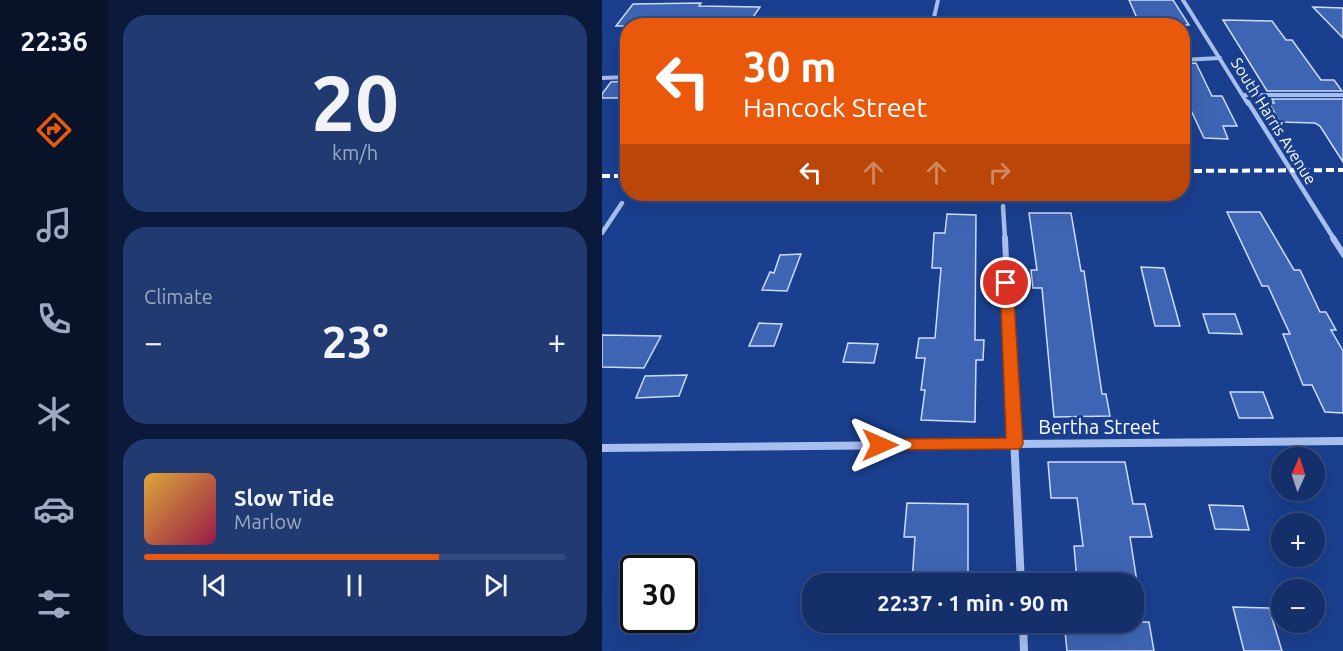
<!DOCTYPE html>
<meta charset="utf-8">
<style>
:root{--surface:#142f6a;--page:#213b72;--text:#f1f3f6;--muted:#9da9c1;--line:#334a7e;--accent:#ea580c}
body{margin:0;font-family:Ubuntu,sans-serif;background:var(--page);color:var(--text);height:100vh;display:flex;flex-direction:column;font-size:22px;white-space:nowrap}
*{box-sizing:border-box;margin:0}
p{font-size:20px;color:var(--muted)}
.icon{flex:none;width:33px;height:33px;fill:none;stroke:currentColor;stroke-width:2;stroke-linecap:round;stroke-linejoin:round}
.map{position:relative;flex:1;overflow:hidden}
.side{display:flex;flex-direction:column;gap:15px;padding:15px;background:#0b1a3a;width:494px}
.side>*{flex:none}
.top-card{position:absolute;left:18px;top:18px;width:570px;height:183px;border-radius:24px;box-shadow:0 6px 24px #0002,0 0 0 2px var(--line);background:#ea580c;color:#fff;overflow:hidden}
.needle{width:39px;rotate:3deg}
.buttons{position:absolute;left:669px;top:447px;display:grid;gap:12px}
.buttons a{display:grid;place-items:center;width:54px;height:54px;border-radius:50%;background:var(--surface);box-shadow:0 6px 24px #0002,0 0 0 2px var(--line);font-size:30px}
.speed{position:absolute;left:18px;top:555px;display:flex;gap:12px;font-size:30px;font-weight:700;text-align:center}
.speed>*{display:grid;place-content:center;width:78px;height:78px;border-radius:50%;background:var(--surface);box-shadow:0 6px 24px #0002,0 0 0 2px var(--line);line-height:1}
.speed .limit{border:3px solid #111;border-radius:9px;background:#fff;color:#111}
.pin{position:absolute;display:grid;place-items:center;width:51px;height:51px;color:#fff;margin:-26px;border:3px solid #fff;border-radius:50%;box-shadow:0 2px 6px #0007}
.me{position:absolute;width:66px;margin:-33px;rotate:90deg;stroke-linejoin:round;filter:drop-shadow(0 0 4px #0008)}
.turn{display:flex;align-items:center;gap:21px;height:126px;padding:0 24px;font-size:27px}
.turn .icon{width:78px;height:78px;stroke-width:2.5}
.turn b{display:block;font-size:42px;line-height:51px}
.lanes{display:flex;align-items:center;height:57px;padding:0 24px;background:#0003;justify-content:center;gap:30px;direction:ltr}
.lanes .off{opacity:.35}
.big{font-size:45px;font-weight:700;line-height:1.1}
.side .widget{flex:1;display:flex;flex-direction:column;justify-content:center;gap:9px;min-width:0;padding:0 21px;border-radius:24px;background:var(--page)}
.side .dial{align-items:center;gap:0}
.dial b{font-size:78px;line-height:1}
.song{display:flex;align-items:center;gap:18px}
.cover{width:72px;height:72px;border-radius:9px;background:linear-gradient(135deg,hsl(40 70% 55%),hsl(340 70% 35%))}
.played{height:6px;border-radius:3px;background:linear-gradient(90deg,var(--accent) 70%,var(--line) 70%)}
.keys{display:flex;justify-content:space-around;direction:ltr}
.heat{display:flex;justify-content:space-between;align-items:center;font-size:33px;direction:ltr}
.trip{position:absolute;left:200px;top:573px;width:342px;height:60px;border-radius:24px;background:var(--surface);box-shadow:0 6px 24px #0002,0 0 0 2px var(--line);font-weight:700;line-height:60px;text-align:center}
main{display:flex;flex:1;min-height:0}
.tab-bar{display:flex;flex-direction:column;width:108px;justify-content:space-around;align-items:center;background:#08132a;color:var(--muted)}
.tab-bar .icon{width:42px;height:42px}
.tab-bar .current{color:var(--accent)}
.tab-bar b{font-size:27px;color:var(--text)}
.map>svg:first-child{display:block}
.building{fill:#3e65b4;stroke:#cddcfa;stroke-width:1.5}
.lines{fill:none;stroke-linecap:round;stroke-linejoin:round}
.street-far3{stroke:#a7bfee;stroke-width:4}
.street-far2{stroke:#a7bfee;stroke-width:4.5}
.street-far1{stroke:#a7bfee;stroke-width:6}
.street{stroke:#a7bfee;stroke-width:8}
.rail{stroke:#fff;stroke-width:4;stroke-dasharray:8 4;stroke-linecap:butt}
.route{fill:#ea580c;stroke:#983908;stroke-width:1.5}
.labels{text-anchor:middle;stroke-width:6;stroke-linejoin:round;paint-order:stroke}
.far-street-label{font-size:16px;fill:#fff;stroke:#1a3f8e}
.street-label{font-size:20px;fill:#fff;stroke:#1a3f8e}
</style>
<main>
<nav class="tab-bar">
<b>22:36</b>
<svg class="icon current" aria-label="directions" viewBox="0 0 24 24"><path d="M12 3l9 9-9 9-9-9zM9 14v-3h6M13 9l2 2-2 2"/></svg>
<svg class="icon" aria-label="music" viewBox="0 0 24 24"><path d="M9 18V5l10-2v13"/><circle cx="6" cy="18" r="3"/><circle cx="16" cy="16" r="3"/></svg>
<svg class="icon" aria-label="phone" viewBox="0 0 24 24"><path d="M5 4h4l2 5-3 2q2 4 5 5l2-3 5 2v4C11 20 4 13 5 4z"/></svg>
<svg class="icon" aria-label="climate" viewBox="0 0 24 24"><path d="M12 3v18M4 7l16 10M4 17L20 7"/></svg>
<svg class="icon" aria-label="car" viewBox="0 0 24 24"><path d="M5 17H2v-5l4-1 3-4h7l3 4 3 1v5h-3M9 17h6M6 11h13"/><circle cx="7" cy="17" r="2"/><circle cx="17" cy="17" r="2"/></svg>
<svg class="icon" aria-label="filters" viewBox="0 0 24 24"><path d="M4 7h16M4 17h16"/><circle cx="9" cy="7" r="2"/><circle cx="15" cy="17" r="2"/></svg>
</nav>
<section class="side">
<div class="widget dial"><b>20</b><p>km/h</p></div>
<div class="widget"><p>Climate</p>
<div class="heat"><a>−</a><b class="big">23°</b><a>+</a></div>
</div>
<div class="widget">
<div class="song"><i class="cover"></i><div><b>Slow Tide</b><p>Marlow</p></div></div>
<div class="played"></div>
<div class="keys"><svg class="icon" aria-label="previous" viewBox="0 0 24 24"><path d="M18 5L8 12l10 7zM5 5v14"/></svg><svg class="icon" aria-label="pause" viewBox="0 0 24 24"><path d="M8 5v14M16 5v14"/></svg><svg class="icon" aria-label="next" viewBox="0 0 24 24"><path d="M6 5l10 7-10 7zM19 5v14"/></svg></div>
</div>
</section>
<div class="map">
<svg width="742" height="651" viewBox="0 0 742 651">
<rect width="100%" height="100%" fill="#1a3f8e"/>
<g class="building">
<path d="M527,0H571L587,25H538Z"/>
<path d="M99,3L97,6L158,7L145,26H14L31,4Z"/>
<path d="M711,7L741,8V38Z"/>
<path d="M621,20L670,21L684,40H690L719,80H732L740,91H665Z"/>
<path d="M594,63L610,96H620L635,126H621L626,139L602,138L586,104L580,88V64Z"/>
<path d="M26,81V89L19,98H0V94L9,82Z"/>
<path d="M670,99H741V162L718,126L713,123L678,122L667,103H672Z"/>
<path d="M625,212H658L692,270H698L718,312H724L734,330H729L741,351V413L723,412L710,385H701L681,334H688L666,286H660Z"/>
<path d="M427,213H469L479,271H482L500,394H504L508,416L452,417L440,288H431L429,270H435Z"/>
<path d="M345,214L374,215L373,340H382L381,360H374L373,422L319,420L323,390H319L323,358H314L317,338H333L339,268H330L332,233H343Z"/>
<path d="M199,254L185,291L160,290L168,272L172,273L178,255Z"/>
<path d="M539,267L562,268L578,326H553Z"/>
<path d="M601,314H633L640,334L607,333Z"/>
<path d="M157,323L180,324L172,346H147Z"/>
<path d="M0,335L59,336L42,368L0,367Z"/>
<path d="M246,343L276,344L272,363L241,362Z"/>
<path d="M85,375L77,396L34,398L43,376Z"/>
<path d="M628,392H661L671,418H637Z"/>
<path d="M446,462H523L531,504H543L550,537H528L535,582L475,581L472,546H481L475,498H449Z"/>
<path d="M305,503L366,504V584L310,583L313,537H302Z"/>
<path d="M607,505L641,506L647,530L613,529Z"/>
<path d="M631,607L667,608L680,651H642Z"/>
<path d="M462,622H547L552,651H465Z"/>
</g>
<g class="lines">
<g class="street-far3">
<path d="M581,0L646,104"/>
<path d="M330,26L336,0"/>
<path d="M580,60L618,58"/>
<path d="M0,78L26,77"/>
<path d="M641,95H742"/>
</g>
<g class="street-far2">
<path d="M646,102L732,239"/>
<path d="M401,206L403,239"/>
<path d="M0,233L20,203"/>
</g>
<g class="street-far1">
<path d="M403,238L411,417"/>
<path d="M731,238L742,255"/>
</g>
<g class="street">
<path d="M411,416L419,584"/>
<path d="M0,448L742,441"/>
<path d="M421,622L422,651"/>
</g>
<g class="rail">
<path d="M580,171L742,170"/>
<path d="M0,176H26"/>
</g>
</g>
<path class="route" d="M404,279L411,283L421,444L418,449L273,450L270,445L278,439L404,438L398,283Z"/>
<g class="labels">
<g class="far-street-label">
<text transform="translate(672 121) rotate(58)" y="6">South Harris Avenue</text>
</g>
<g class="street-label">
<text x="497" y="434">Bertha Street</text>
</g>
</g>
</svg>
<div class="buttons">
<a><svg class="needle" viewBox="-14 -14 28 28"><path d="M0-13l5 13h-10z" fill="#e53935"/><path d="M0 13l5-13h-10z" fill="#9da9c1"/></svg></a>
<a>+</a>
<a>−</a>
</div>
<div class="speed"><div class="limit">30</div></div>
<div class="pin" style="left:404px;top:283px;background:#d93025"><svg class="icon" aria-label="arrive" viewBox="0 0 24 24"><path d="M6 21V4h12l-3 4 3 4H6"/></svg></div>
<svg class="me" style="left:278px;top:445px" viewBox="-20 -20 40 40"><path d="M0-17L14 15 0 8-14 15z" fill="#ea580c" stroke="#fff" stroke-width="4"/></svg>
<div class="trip">22:37 · 1 min · 90 m</div>
<div class="top-card">
<div class="turn"><svg class="icon" aria-label="left" viewBox="0 0 24 24"><path d="M17 20v-9H6M10 6l-5 5 5 5"/></svg><div><b>30 m</b>Hancock Street</div></div>
<div class="lanes"><svg class="icon" aria-label="left" viewBox="0 0 24 24"><path d="M17 20v-9H6M10 6l-5 5 5 5"/></svg><svg class="icon off" aria-label="ahead" viewBox="0 0 24 24"><path d="M12 20V5M6 11l6-6 6 6"/></svg><svg class="icon off" aria-label="ahead" viewBox="0 0 24 24"><path d="M12 20V5M6 11l6-6 6 6"/></svg><svg class="icon off" aria-label="right" viewBox="0 0 24 24"><path d="M7 20v-9h11M14 6l5 5-5 5"/></svg></div>
</div>
</div>
</main>
